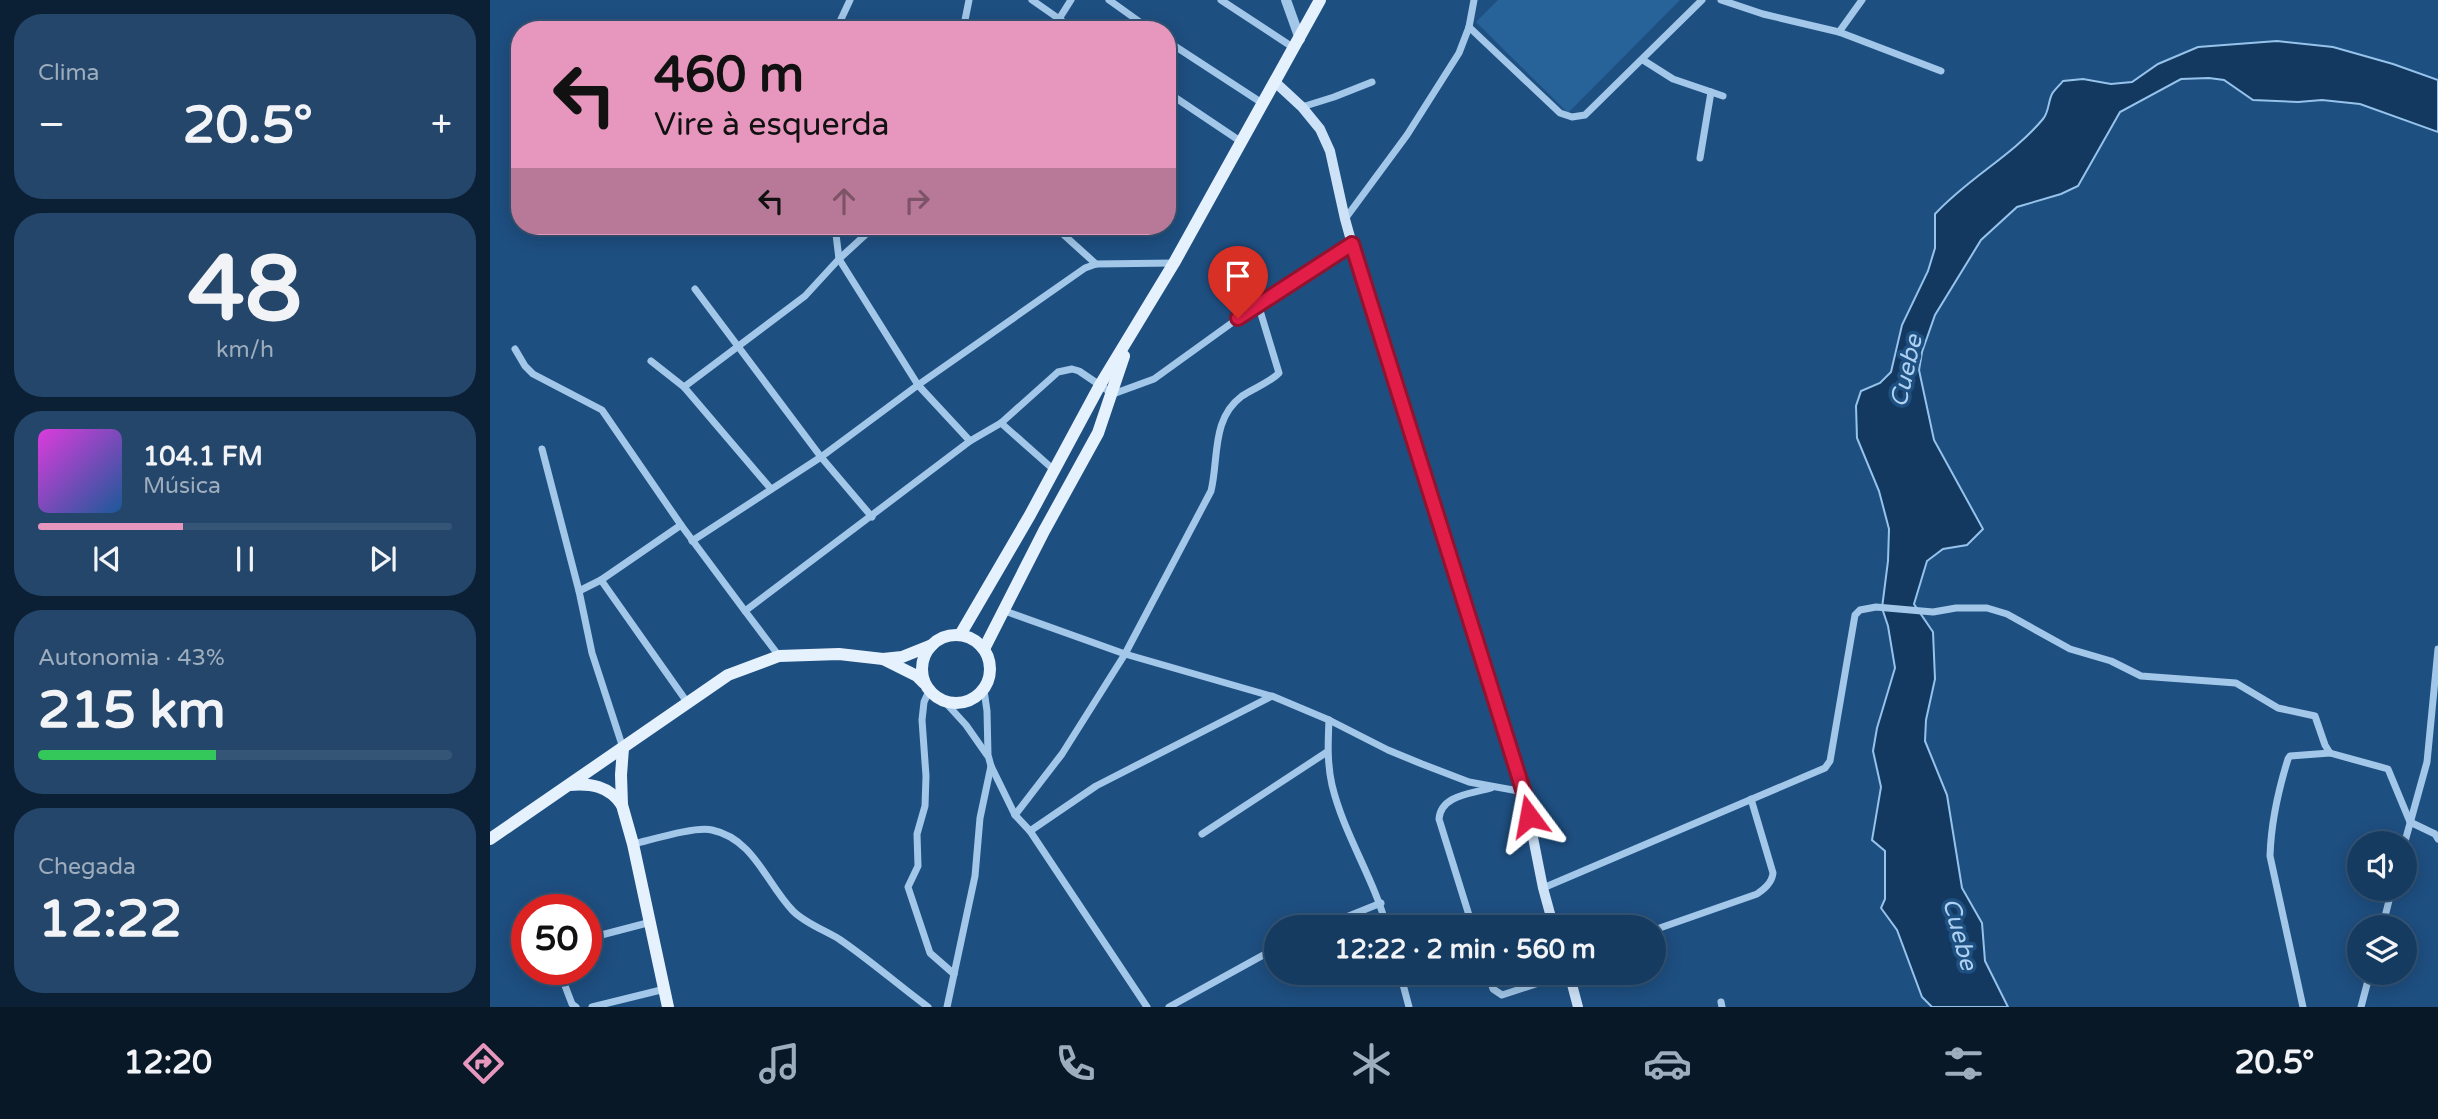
<!DOCTYPE html>
<html lang="pt">
<meta charset="utf-8">
<style>
:root{--surface:#163b61;--page:#23466a;--text:#f1f3f6;--muted:#9eadbd;--line:#355576;--accent:#e797bd}
body{margin:0;font-family:"Varela Round",sans-serif;background:var(--page);color:var(--text);height:100vh;display:flex;flex-direction:column;font-size:26px;white-space:nowrap}
*{box-sizing:border-box;margin:0}
p{font-size:23px;color:var(--muted)}
.icon{flex:none;width:38px;height:38px;fill:none;stroke:currentColor;stroke-width:2;stroke-linecap:round;stroke-linejoin:round}
.map{position:relative;flex:1;overflow:hidden}
.sheet{display:flex;flex-direction:column;gap:14px;padding:14px;background:#0c2035;width:490px}
.sheet>*{flex:none}
.hud{position:absolute;left:21px;top:21px;width:665px;height:214px;border-radius:28px;box-shadow:0 4px 18px #0003,0 0 0 2px var(--line);background:#e797bd;color:#111;overflow:hidden}
.fabs{position:absolute;left:1857px;top:831px;display:grid;gap:14px}
.fabs a{display:grid;place-items:center;width:70px;height:70px;border-radius:50%;background:var(--surface);box-shadow:0 4px 18px #0003,0 0 0 2px var(--line);font-size:35px}
.speed{position:absolute;left:21px;top:894px;display:flex;gap:14px;font-size:35px;font-weight:700;text-align:center}
.speed>*{display:grid;place-content:center;width:91px;height:91px;border-radius:50%;background:var(--surface);box-shadow:0 4px 18px #0003,0 0 0 2px var(--line);line-height:1}
.speed .limit{border:10px solid #d22;background:#fff;color:#111}
.pin{position:absolute;display:grid;place-items:center;width:60px;height:60px;color:#fff;margin:-72px -30px;border-radius:50% 50% 50% 0;rotate:-45deg;box-shadow:0 0 7px #0007}
.pin .icon{rotate:45deg}
.me{position:absolute;width:77px;margin:-38px;rotate:347deg;stroke-linejoin:round;filter:drop-shadow(0 0 5px #0008)}
.turn{display:flex;align-items:center;gap:24px;height:147px;padding:0 28px;font-size:32px}
.turn .icon{width:91px;height:91px;stroke-width:2.5}
.turn b{display:block;font-size:49px;line-height:60px}
.lanes{display:flex;align-items:center;height:66px;padding:0 28px;background:#0003;justify-content:center;gap:35px;direction:ltr}
.lanes .off{opacity:.35}
.big{font-size:52px;font-weight:700;line-height:1.1}
.sheet .widget{flex:1;display:flex;flex-direction:column;justify-content:center;gap:10px;min-width:0;padding:0 24px;border-radius:28px;background:var(--page)}
.sheet .dial{align-items:center;gap:0}
.dial b{font-size:91px;line-height:1}
.song{display:flex;align-items:center;gap:21px}
.cover{width:84px;height:84px;border-radius:10px;background:linear-gradient(135deg,hsl(300 70% 55%),hsl(210 70% 35%))}
.played{height:7px;border-radius:4px;background:linear-gradient(90deg,var(--accent) 35%,var(--line) 35%)}
.keys{display:flex;justify-content:space-around;direction:ltr}
.heat{display:flex;justify-content:space-between;align-items:center;font-size:38px;direction:ltr}
.charge{height:10px;border-radius:5px;background:linear-gradient(90deg,#34c759 43%,var(--line) 0)}
.trip{position:absolute;left:774px;top:915px;width:402px;height:70px;border-radius:35px;background:var(--surface);box-shadow:0 4px 18px #0003,0 0 0 2px var(--line);font-weight:700;line-height:70px;text-align:center}
.tabs{display:flex;height:112px;justify-content:space-around;align-items:center;background:#091827;color:var(--muted)}
.tabs .icon{width:49px;height:49px}
.tabs .current{color:var(--accent)}
.tabs b{font-size:32px;color:var(--text)}
main{display:flex;flex:1;min-height:0}
.map>svg:first-child{display:block}
.green{fill:#276299}
.water{fill:#143960;stroke:#96c3eb;stroke-width:2}
.lines{fill:none;stroke-linecap:round;stroke-linejoin:round}
.minor{stroke:#a2c7e9;stroke-width:7}
.tertiary{stroke:#a2c7e9;stroke-width:10}
.secondary{stroke:#cee2f7;stroke-width:10}
.primary{stroke:#e6f1fe;stroke-width:12}
.route-casing{stroke:#92132f;stroke-width:18}
.route{stroke:#e11d48;stroke-width:12}
.labels{text-anchor:middle;stroke-width:7;stroke-linejoin:round;paint-order:stroke}
.water-label{font-size:24px;font-style:italic;fill:#aed1f1;stroke:#1e4f81}
</style>
<main>
<section class="sheet">
<div class="widget"><p>Clima</p>
<div class="heat"><a>−</a><b class="big">20.5°</b><a>+</a></div>
</div>
<div class="widget dial"><b>48</b><p>km/h</p></div>
<div class="widget">
<div class="song"><i class="cover"></i><div><b>104.1 FM</b><p>Música</p></div></div>
<div class="played"></div>
<div class="keys"><svg class="icon" aria-label="previous" viewBox="0 0 24 24"><path d="M18 5L8 12l10 7zM5 5v14"/></svg><svg class="icon" aria-label="pause" viewBox="0 0 24 24"><path d="M8 5v14M16 5v14"/></svg><svg class="icon" aria-label="next" viewBox="0 0 24 24"><path d="M6 5l10 7-10 7zM19 5v14"/></svg></div>
</div>
<div class="widget"><p>Autonomia · 43%</p><b class="big">215 km</b><div class="charge"></div></div>
<div class="widget"><p>Chegada</p><b class="big">12:22</b></div>
</section>
<div class="map">
<svg width="1948" height="1007" viewBox="0 0 1948 1007">
<rect width="100%" height="100%" fill="#1e4f81"/>
<path class="green" d="M1008,0H1190L1078,113L986,22Z"/>
<path class="water" d="M1787,41L1843,47L1903,64L1948,80V132L1870,104L1832,100L1808,102L1763,100L1734,80L1719,78L1691,79L1630,112L1588,186L1571,194L1527,207L1491,240L1445,315L1432,352L1429,370L1444,440L1493,529L1477,545L1453,549L1437,561L1424,604L1443,632L1445,679L1436,720L1435,741L1457,795L1472,888L1492,923L1495,961L1518,1007H1442L1432,997L1407,930L1391,908L1395,899V851L1382,840L1391,787L1383,751L1387,728L1405,668L1398,626L1392,608L1398,561L1399,529L1389,491L1367,438L1366,406L1371,391L1390,383L1401,372L1412,325L1438,271L1445,248V214C1478,178 1522,156 1553,119C1559,112 1558,102 1562,94C1565,89 1570,85 1573,81L1593,79L1621,84L1642,82L1668,64L1708,47Z"/>
<g class="lines">
<g class="minor">
<path d="M542,0L585,30"/>
<path d="M619,0L661,30"/>
<path d="M731,0L804,48"/>
<path d="M1231,0L1273,14L1349,32L1451,71"/>
<path d="M569,19L581,0"/>
<path d="M979,27L1070,113L1082,117L1095,115L1212,0"/>
<path d="M346,30L360,0"/>
<path d="M473,30L479,0"/>
<path d="M1349,32L1372,0"/>
<path d="M677,41L772,103"/>
<path d="M1153,60L1183,79L1233,96"/>
<path d="M677,92L750,141"/>
<path d="M812,107L844,97L882,82"/>
<path d="M1210,158L1221,92"/>
<path d="M855,219L917,135L969,53L979,27L984,0"/>
<path d="M345,226L349,259L428,385L480,441"/>
<path d="M564,226L606,264"/>
<path d="M205,289L331,457L382,517"/>
<path d="M25,349L35,366L43,374L112,410L191,525L255,611"/>
<path d="M161,361L194,387L281,489"/>
<path d="M194,387L315,296L349,259L385,226"/>
<path d="M511,423L564,470"/>
<path d="M52,449L89,591"/>
<path d="M191,525L111,580L197,702"/>
<path d="M202,541L331,457L428,385L595,268L606,264L684,263"/>
<path d="M111,580L89,591L102,653L133,748"/>
<path d="M515,611L635,654L781,696"/>
<path d="M289,656L255,611L480,441L511,423L568,372L582,369L589,371L623,394L664,379L768,304L862,244"/>
<path d="M494,690L497,711L498,755L501,766L525,815L540,831L657,1007"/>
<path d="M439,691L434,702L432,720L436,776L435,806L427,834L428,866L418,887L440,953L464,974"/>
<path d="M455,702L476,725L497,755"/>
<path d="M839,720C838,742 837,763 842,785C854,835 884,878 897,928"/>
<path d="M525,815L572,754L635,654L721,491C729,458 721,419 752,396C764,388 779,383 789,373L768,304"/>
<path d="M540,831L606,786L782,696L839,720L898,750L932,764L979,782L1034,792"/>
<path d="M712,834L837,752"/>
<path d="M143,844C161,840 205,826 222,830C264,839 276,883 303,911C315,923 334,930 349,939C380,960 408,985 438,1007"/>
<path d="M1914,845L1937,762L1948,649"/>
<path d="M1053,888L1335,768L1340,761L1365,615L1370,610L1386,607L1443,612L1466,608H1497L1517,614L1580,649L1621,661L1651,676L1746,683L1788,708L1825,716L1835,745L1840,753L1898,769L1920,822L1945,834L1948,839"/>
<path d="M829,928L891,903"/>
<path d="M983,928L949,819C951,795 981,794 1001,788"/>
<path d="M1892,928L1902,889"/>
<path d="M1164,930L1267,894C1274,889 1282,883 1283,873L1261,799"/>
<path d="M96,939L161,922"/>
<path d="M69,970L82,1004L86,1007"/>
<path d="M910,973L919,1007"/>
<path d="M998,973L1003,989L1012,995L1079,973"/>
<path d="M1231,1002L1232,1007"/>
<path d="M102,1007L175,989"/>
<path d="M457,1007L485,876L490,818L501,766"/>
<path d="M679,1007L786,948"/>
<path d="M1813,1007L1780,856C1781,822 1788,791 1798,759L1800,756L1840,753"/>
<path d="M1871,1007L1880,973"/>
</g>
<path class="tertiary" d="M796,0L810,39"/>
<g class="secondary">
<path d="M785,82L812,107L830,129L840,151L855,219L874,287L1034,792L1053,888L1064,928"/>
<path d="M1079,973L1088,1007"/>
</g>
<g class="primary">
<circle cx="466" cy="669" r="34"/>
<path d="M470,635L540,515L610,385L684,263L830,0"/>
<path d="M494,649L554,531L608,433L634,356"/>
<path d="M393,659L427,676L434,683"/>
<path d="M133,748L131,775L132,805L143,844L178,1007"/>
<path d="M79,785C101,783 119,786 132,805"/>
<path d="M0,839L238,675L289,656L349,654L393,659L412,657L442,645"/>
</g>
</g>
<g class="lines">
<defs>
<path id="route" d="M748,318L862,244L1034,793L1039,816"/>
</defs>
<use href="#route" class="route-casing"/>
<use href="#route" class="route"/>
</g>
<g class="labels">
<g class="water-label">
<text transform="translate(1416 371) rotate(-77)" y="8">Cuebe</text>
<text transform="translate(1470 934) rotate(75)" y="8">Cuebe</text>
</g>
</g>
</svg>
<div class="fabs">
<a><svg class="icon" aria-label="sound" viewBox="0 0 24 24"><path d="M4 9h4l5-4v14l-5-4H4zM17 9q2 3 0 6"/></svg></a>
<a><svg class="icon" aria-label="layers" viewBox="0 0 24 24"><path d="M12 4l9 5-9 5-9-5zM3 14l9 5 9-5"/></svg></a>
</div>
<div class="speed"><div class="limit">50</div></div>
<div class="pin" style="left:748px;top:318px;background:#d93025"><svg class="icon" aria-label="arrive" viewBox="0 0 24 24"><path d="M6 21V4h12l-3 4 3 4H6"/></svg></div>
<svg class="me" style="left:1039px;top:816px" viewBox="-20 -20 40 40"><path d="M0-17L14 15 0 8-14 15z" fill="#e11d48" stroke="#fff" stroke-width="4"/></svg>
<div class="trip">12:22 · 2 min · 560 m</div>
<div class="hud">
<div class="turn"><svg class="icon" aria-label="left" viewBox="0 0 24 24"><path d="M17 20v-9H6M10 6l-5 5 5 5"/></svg><div><b>460 m</b>Vire à esquerda</div></div>
<div class="lanes"><svg class="icon" aria-label="left" viewBox="0 0 24 24"><path d="M17 20v-9H6M10 6l-5 5 5 5"/></svg><svg class="icon off" aria-label="ahead" viewBox="0 0 24 24"><path d="M12 20V5M6 11l6-6 6 6"/></svg><svg class="icon off" aria-label="right" viewBox="0 0 24 24"><path d="M7 20v-9h11M14 6l5 5-5 5"/></svg></div>
</div>
</div>
</main>
<nav class="tabs">
<b>12:20</b>
<svg class="icon current" aria-label="directions" viewBox="0 0 24 24"><path d="M12 3l9 9-9 9-9-9zM9 14v-3h6M13 9l2 2-2 2"/></svg>
<svg class="icon" aria-label="music" viewBox="0 0 24 24"><path d="M9 18V5l10-2v13"/><circle cx="6" cy="18" r="3"/><circle cx="16" cy="16" r="3"/></svg>
<svg class="icon" aria-label="phone" viewBox="0 0 24 24"><path d="M5 4h4l2 5-3 2q2 4 5 5l2-3 5 2v4C11 20 4 13 5 4z"/></svg>
<svg class="icon" aria-label="climate" viewBox="0 0 24 24"><path d="M12 3v18M4 7l16 10M4 17L20 7"/></svg>
<svg class="icon" aria-label="car" viewBox="0 0 24 24"><path d="M5 17H2v-5l4-1 3-4h7l3 4 3 1v5h-3M9 17h6M6 11h13"/><circle cx="7" cy="17" r="2"/><circle cx="17" cy="17" r="2"/></svg>
<svg class="icon" aria-label="filters" viewBox="0 0 24 24"><path d="M4 7h16M4 17h16"/><circle cx="9" cy="7" r="2"/><circle cx="15" cy="17" r="2"/></svg>
<b>20.5°</b>
</nav>
